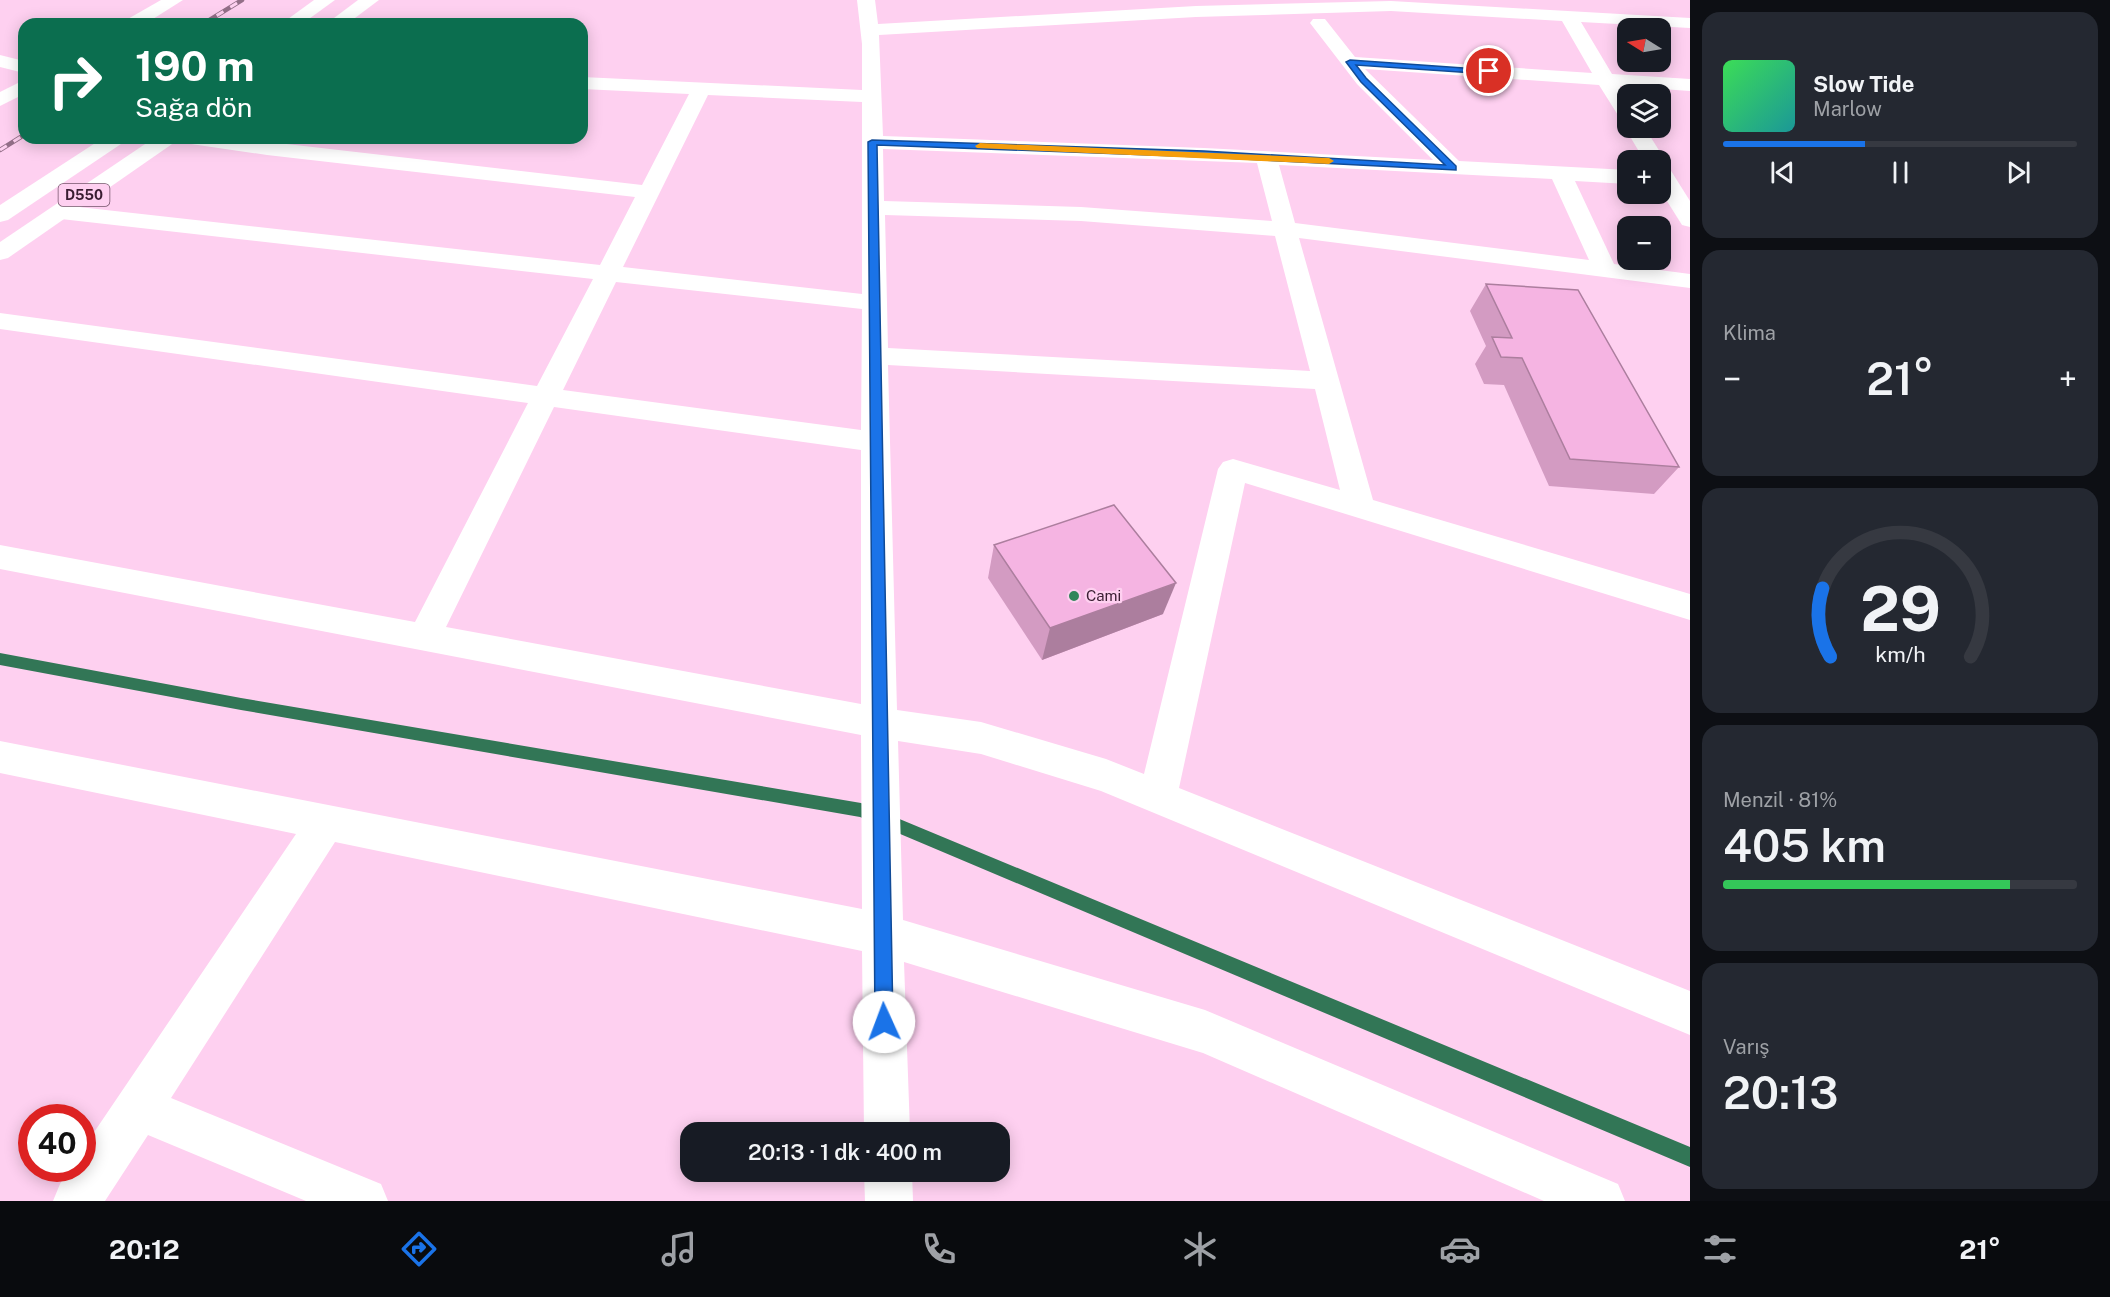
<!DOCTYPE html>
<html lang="tr">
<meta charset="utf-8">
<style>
:root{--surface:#171b24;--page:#242831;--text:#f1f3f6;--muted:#9ea1a6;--line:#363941;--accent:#1a73e8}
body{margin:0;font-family:"Public Sans",sans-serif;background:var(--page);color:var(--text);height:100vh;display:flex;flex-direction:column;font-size:22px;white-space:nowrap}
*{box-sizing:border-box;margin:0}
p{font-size:20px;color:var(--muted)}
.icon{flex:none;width:33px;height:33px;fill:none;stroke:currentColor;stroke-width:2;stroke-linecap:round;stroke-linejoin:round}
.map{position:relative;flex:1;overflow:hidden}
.details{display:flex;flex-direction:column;gap:12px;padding:12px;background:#0d0f14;width:420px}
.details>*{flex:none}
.guide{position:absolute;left:18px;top:18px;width:570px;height:126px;border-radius:18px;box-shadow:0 3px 15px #0003;background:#0b6e4f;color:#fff;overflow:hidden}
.needle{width:39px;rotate:281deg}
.buttons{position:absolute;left:1617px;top:18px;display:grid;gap:12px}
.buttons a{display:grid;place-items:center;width:54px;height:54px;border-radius:12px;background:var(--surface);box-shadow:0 3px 15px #0003;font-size:30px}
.speed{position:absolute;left:18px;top:1104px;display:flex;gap:12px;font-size:30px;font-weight:700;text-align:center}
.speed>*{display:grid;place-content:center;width:78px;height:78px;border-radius:50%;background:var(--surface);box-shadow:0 3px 15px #0003;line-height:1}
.speed .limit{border:9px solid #d22;background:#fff;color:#111}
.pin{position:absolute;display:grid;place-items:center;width:51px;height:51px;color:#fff;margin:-26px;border:3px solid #fff;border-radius:50%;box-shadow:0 2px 6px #0007}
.me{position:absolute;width:66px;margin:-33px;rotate:358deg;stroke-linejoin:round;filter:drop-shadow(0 0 4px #0008)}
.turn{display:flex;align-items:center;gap:21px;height:126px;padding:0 18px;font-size:27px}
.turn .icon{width:78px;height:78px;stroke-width:2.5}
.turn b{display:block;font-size:42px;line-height:51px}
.big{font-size:45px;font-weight:600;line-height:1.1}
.details .tile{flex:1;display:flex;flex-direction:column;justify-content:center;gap:9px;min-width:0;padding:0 21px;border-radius:18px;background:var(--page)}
.details .dial{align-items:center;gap:0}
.dial svg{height:156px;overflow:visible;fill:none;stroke:var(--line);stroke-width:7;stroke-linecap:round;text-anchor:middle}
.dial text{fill:var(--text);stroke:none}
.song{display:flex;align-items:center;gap:18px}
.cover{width:72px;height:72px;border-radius:9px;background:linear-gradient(135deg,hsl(130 70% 55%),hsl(180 70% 35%))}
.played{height:6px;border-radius:3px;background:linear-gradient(90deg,var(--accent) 40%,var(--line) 40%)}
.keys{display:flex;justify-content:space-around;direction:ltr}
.heat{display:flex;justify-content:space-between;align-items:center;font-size:33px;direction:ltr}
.charge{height:9px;border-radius:4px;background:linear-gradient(90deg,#34c759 81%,var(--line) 0)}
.trip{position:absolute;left:680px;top:1122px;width:330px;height:60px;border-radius:18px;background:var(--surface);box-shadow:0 3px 15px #0003;font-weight:600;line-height:60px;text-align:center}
.tab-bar{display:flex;height:96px;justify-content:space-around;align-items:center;background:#090b0e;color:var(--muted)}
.tab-bar .icon{width:42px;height:42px}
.tab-bar .active{color:var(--accent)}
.tab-bar b{font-size:27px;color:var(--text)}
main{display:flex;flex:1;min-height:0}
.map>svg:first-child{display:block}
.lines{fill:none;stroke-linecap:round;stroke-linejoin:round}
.stream{fill:#327656;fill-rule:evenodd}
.minor{fill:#fff;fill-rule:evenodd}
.highway{fill:#fff;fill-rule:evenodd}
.rail-casing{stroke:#936f88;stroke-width:4.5}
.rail{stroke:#fed0f0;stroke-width:3;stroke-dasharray:8;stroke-linecap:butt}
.wall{fill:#d39bc2}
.shaded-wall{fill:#ac7e9e}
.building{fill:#f5b4e2;stroke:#ac7e9e;stroke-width:1.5}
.route{fill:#1a73e8;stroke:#114b97;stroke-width:1.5}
.slow{fill:#f59e0b}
.poi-dot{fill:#30865a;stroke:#fed0f0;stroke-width:2}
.labels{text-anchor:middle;stroke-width:4.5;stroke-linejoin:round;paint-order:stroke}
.shield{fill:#fed0f0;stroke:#74536a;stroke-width:1.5}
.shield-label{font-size:14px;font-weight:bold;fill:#391d31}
.poi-label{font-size:15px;fill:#391d31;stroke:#fed0f0;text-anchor:start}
</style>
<main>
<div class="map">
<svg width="1690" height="1201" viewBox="0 0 1690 1201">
<rect width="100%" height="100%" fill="#fed0f0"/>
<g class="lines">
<path class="stream" d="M0,653L241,698L861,803L1690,1147V1167L860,817L241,710L0,665Z"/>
<g class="minor">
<path d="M161,0H183L145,24H123L126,20Z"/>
<path d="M857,0H875L878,24L1196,6L1391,1L1690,18V28L1581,22L1612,74L1690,79V91L1620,86L1628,99V122L1621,120L1599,85L1365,69L1459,161L1628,170V184L1575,181L1614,264L1690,274V288L1299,238L1373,500L1690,594V620L1245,483L1179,788L1690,991V1035L1101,791L981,754L898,741L903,920L1205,1010L1618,1184L1625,1201H1544L1203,1053L904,962L910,1132H864L862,951L335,842L171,1098L381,1184L388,1201H306L148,1135L105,1201H53L60,1184L70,1168H82V1150L296,834L0,773V741L862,909L861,735L0,569V545L415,622L528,403L0,329V313L537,386L593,279L61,219L53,217L50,212L53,207L61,205L600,265L635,197L267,155L191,144L184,142L180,138H235L642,185L689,94L582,89V77L862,90V44ZM1391,11L1562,21L1592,73L1355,57L1325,19H1313L1310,23L1357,84L1433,160L1204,148L883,136L879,35L1196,17ZM708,95L862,102V294L623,267ZM883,149L1257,163L1272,221L1081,207L884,201ZM1279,165L1552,179L1589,260L1295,223ZM885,215L1081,221L1275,236L1310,371L888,348ZM616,282L862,309L861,430L563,390ZM888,365L1315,389L1340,490L1233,459L1223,462L1218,469L1144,774L1106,759L981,722L897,710ZM554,407L861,450V704L446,627Z"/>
<path d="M0,55L24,61V73L0,67Z"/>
<path d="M24,80V94L0,106V92Z"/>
<path d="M1628,124V128H1645L1665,160L1661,165L1668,166L1690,201V227L1682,225L1660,190V160H1644L1625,128Z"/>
<path d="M864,1172H912L913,1201H865Z"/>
</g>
<g class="highway">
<path d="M314,0H335L302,24H281Z"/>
<path d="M358,0H379L347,24H326Z"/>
<path d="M103,138H128L124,142L8,220L0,222V205Z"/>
<path d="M154,138H179L175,142L8,258L0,260V242Z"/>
</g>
<defs>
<g id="rail">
<path d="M203,24L242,0"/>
<path d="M0,150L24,135"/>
</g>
</defs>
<use href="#rail" class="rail-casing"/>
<use href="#rail" class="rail"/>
</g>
<g class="wall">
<path d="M1486,284L1679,467L1654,494L1549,486L1504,385L1484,384L1475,364L1486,346L1470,311Z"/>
<path d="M994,545L1163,614L1042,660L988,578Z"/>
</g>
<path class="shaded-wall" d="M1176,583L1163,614L1042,660L1050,628Z"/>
<g class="building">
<path d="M1486,284L1578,290L1679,467L1570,459L1522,358L1501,357L1492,337L1512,338Z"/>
<path d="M1114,505L1176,583L1050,628L994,545Z"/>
</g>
<path class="route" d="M1350,60L1492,70L1493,71L1489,74L1356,65L1366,78L1456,166V170L1204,157L877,145L893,1022L891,1029L884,1031L878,1029L875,1022L868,142L872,140L1204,151L1445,165L1361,82L1346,62Z"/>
<path class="slow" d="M980,143L1329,158L1334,161L1329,164L977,148L975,146Z"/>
<circle class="poi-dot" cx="1074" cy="596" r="6"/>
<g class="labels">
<rect class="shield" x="58.5" y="184" width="51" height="22" rx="4.5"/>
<g class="shield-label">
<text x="84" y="200">D550</text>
</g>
<g class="poi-label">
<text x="1086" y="601">Cami</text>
</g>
</g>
</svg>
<div class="buttons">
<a><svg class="needle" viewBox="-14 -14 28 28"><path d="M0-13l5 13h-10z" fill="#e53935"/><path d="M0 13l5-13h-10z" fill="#9ea1a6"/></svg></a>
<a><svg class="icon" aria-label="layers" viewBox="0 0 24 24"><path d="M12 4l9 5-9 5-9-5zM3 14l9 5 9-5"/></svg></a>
<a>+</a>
<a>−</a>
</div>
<div class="speed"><div class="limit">40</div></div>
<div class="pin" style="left:1489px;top:71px;background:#d93025"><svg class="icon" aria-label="arrive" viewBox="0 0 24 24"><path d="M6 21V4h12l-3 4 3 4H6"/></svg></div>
<svg class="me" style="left:884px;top:1022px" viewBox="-20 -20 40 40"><circle r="19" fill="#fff"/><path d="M0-13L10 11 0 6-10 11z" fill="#1a73e8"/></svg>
<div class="trip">20:13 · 1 dk · 400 m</div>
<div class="guide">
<div class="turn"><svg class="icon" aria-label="right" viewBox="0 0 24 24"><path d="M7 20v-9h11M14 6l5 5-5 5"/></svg><div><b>190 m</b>Sağa dön</div></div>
</div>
</div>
<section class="details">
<div class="tile">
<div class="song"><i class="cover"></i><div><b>Slow Tide</b><p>Marlow</p></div></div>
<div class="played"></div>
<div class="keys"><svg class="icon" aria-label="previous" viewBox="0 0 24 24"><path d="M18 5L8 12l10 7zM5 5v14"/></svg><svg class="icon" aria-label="pause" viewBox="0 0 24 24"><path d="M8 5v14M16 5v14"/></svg><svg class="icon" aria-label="next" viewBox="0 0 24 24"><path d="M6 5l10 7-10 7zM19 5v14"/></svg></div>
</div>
<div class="tile"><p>Klima</p>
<div class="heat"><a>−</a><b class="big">21°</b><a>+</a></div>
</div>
<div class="tile dial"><svg viewBox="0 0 100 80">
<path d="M14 69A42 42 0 1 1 86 69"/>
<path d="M14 69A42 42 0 0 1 10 34" stroke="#1a73e8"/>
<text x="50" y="56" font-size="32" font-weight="700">29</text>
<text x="50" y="72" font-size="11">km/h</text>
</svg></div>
<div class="tile"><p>Menzil · 81%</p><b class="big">405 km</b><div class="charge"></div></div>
<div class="tile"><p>Varış</p><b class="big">20:13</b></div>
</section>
</main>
<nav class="tab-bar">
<b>20:12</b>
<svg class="icon active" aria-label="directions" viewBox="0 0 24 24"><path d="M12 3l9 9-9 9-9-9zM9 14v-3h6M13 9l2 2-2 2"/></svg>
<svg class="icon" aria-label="music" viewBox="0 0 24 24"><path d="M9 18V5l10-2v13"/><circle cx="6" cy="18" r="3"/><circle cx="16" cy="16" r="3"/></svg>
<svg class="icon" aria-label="phone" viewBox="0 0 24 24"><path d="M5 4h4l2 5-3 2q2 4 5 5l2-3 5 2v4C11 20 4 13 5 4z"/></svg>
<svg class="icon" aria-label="climate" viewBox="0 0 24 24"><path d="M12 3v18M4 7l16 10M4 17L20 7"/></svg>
<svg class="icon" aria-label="car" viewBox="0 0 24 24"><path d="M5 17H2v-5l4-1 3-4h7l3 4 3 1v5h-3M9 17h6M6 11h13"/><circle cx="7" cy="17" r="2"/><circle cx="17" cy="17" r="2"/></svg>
<svg class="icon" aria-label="filters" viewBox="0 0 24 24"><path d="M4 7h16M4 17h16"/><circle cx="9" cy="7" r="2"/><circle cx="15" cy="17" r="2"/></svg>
<b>21°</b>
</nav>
